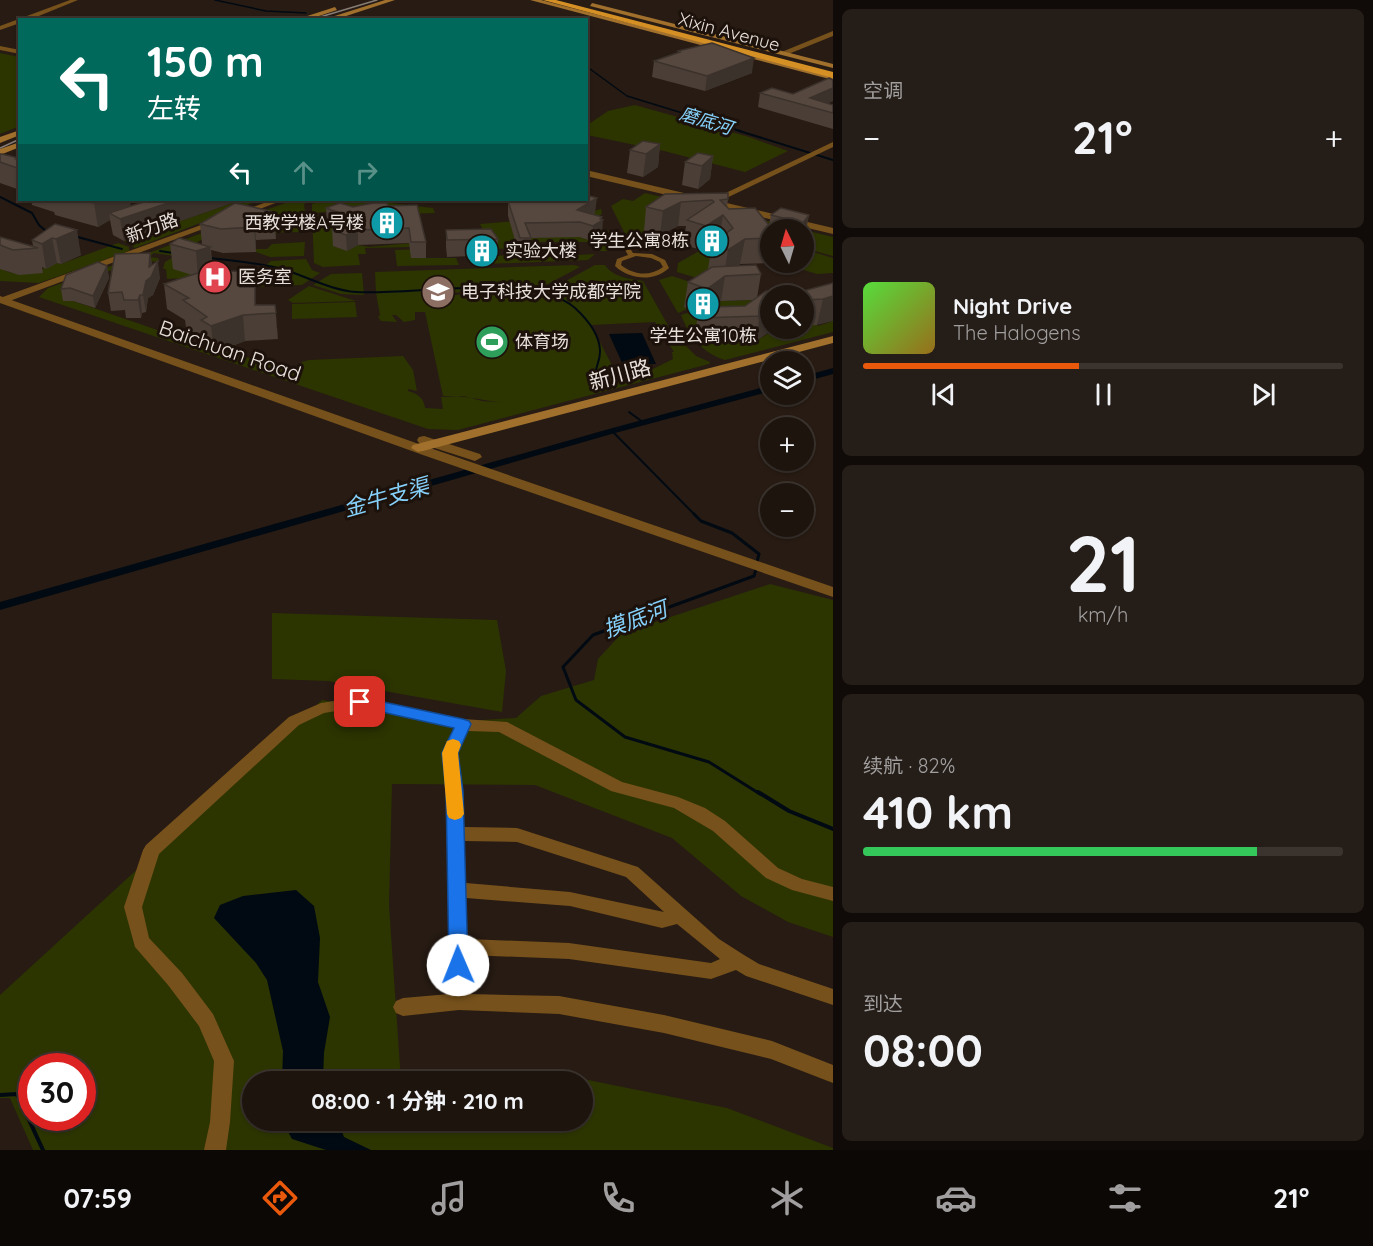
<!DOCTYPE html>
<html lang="zh">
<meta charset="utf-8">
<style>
:root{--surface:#1d140e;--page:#251d17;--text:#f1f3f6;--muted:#a09e9e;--line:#3b332e;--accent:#ea580c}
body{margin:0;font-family:Quicksand,"Noto Sans SC",sans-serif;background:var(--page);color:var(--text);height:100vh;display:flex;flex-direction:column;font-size:22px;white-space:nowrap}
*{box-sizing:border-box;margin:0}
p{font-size:20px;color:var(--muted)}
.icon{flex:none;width:33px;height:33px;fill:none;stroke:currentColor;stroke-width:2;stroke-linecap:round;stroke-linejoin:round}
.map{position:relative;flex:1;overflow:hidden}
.panel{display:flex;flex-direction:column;gap:9px;padding:9px;background:#100b08;width:540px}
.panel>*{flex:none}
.top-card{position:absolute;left:18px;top:18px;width:570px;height:183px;border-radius:0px;box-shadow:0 2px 4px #0004,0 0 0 2px var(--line);background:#00695c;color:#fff;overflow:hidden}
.needle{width:39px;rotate:355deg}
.buttons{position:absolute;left:760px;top:219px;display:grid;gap:12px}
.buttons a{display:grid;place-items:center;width:54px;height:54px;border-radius:50%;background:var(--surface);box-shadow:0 2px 4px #0004,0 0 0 2px var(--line);font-size:30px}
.speed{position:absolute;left:18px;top:1053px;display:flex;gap:12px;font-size:30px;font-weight:700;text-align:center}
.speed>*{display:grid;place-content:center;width:78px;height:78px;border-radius:50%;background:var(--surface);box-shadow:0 2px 4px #0004,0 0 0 2px var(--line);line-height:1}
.speed .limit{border:9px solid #d22;background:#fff;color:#111}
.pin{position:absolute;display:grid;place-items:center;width:51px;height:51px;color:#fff;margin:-26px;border-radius:12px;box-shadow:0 3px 9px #0006}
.me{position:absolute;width:66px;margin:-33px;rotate:359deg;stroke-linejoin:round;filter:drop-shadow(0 0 4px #0008)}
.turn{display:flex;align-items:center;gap:21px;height:126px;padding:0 30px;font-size:27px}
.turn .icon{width:78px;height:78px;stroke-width:2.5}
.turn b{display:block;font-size:42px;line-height:51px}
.lanes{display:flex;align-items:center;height:57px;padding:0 30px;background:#0003;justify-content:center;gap:30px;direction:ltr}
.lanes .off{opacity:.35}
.big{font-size:45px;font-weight:700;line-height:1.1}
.panel .widget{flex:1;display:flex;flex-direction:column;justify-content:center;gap:9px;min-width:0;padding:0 21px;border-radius:9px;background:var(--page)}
.panel .dial{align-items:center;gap:0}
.dial b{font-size:78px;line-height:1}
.song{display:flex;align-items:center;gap:18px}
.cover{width:72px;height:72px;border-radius:9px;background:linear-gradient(135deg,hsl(110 70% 55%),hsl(40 70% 35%))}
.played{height:6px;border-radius:3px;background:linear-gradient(90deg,var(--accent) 45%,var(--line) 45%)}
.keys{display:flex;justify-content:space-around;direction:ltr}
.heat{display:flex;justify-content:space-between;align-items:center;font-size:33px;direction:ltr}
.charge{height:9px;border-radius:4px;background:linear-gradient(90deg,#34c759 82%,var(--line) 0)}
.trip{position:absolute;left:242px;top:1071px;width:351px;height:60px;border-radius:30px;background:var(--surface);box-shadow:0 2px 4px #0004,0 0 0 2px var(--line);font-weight:700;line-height:60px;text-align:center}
.tab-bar{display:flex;height:96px;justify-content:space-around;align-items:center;background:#0c0806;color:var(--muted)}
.tab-bar .icon{width:42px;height:42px}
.tab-bar .on{color:var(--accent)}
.tab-bar b{font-size:27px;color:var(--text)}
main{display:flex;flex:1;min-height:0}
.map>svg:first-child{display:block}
.green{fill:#2c3500;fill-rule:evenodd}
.water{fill:#010a12}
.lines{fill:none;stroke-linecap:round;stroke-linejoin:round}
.stream-far3{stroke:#010a12;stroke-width:1.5}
.stream-far2{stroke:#010a12;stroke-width:2}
.stream-far1{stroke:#010a12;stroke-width:3}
.stream{stroke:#010a12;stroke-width:4}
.canal{fill:#010a12;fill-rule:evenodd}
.pedestrian{fill:#76511b;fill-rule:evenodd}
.minor{fill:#76511b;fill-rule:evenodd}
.tertiary{fill:#76511b;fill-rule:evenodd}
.secondary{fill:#a0702c;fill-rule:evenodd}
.trunk{fill:#d59025;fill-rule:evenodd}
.tram{stroke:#887e77;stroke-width:1.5}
.wall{fill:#4a3e36;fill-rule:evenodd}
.shaded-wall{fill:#3c322c}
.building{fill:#56483f;stroke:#3c322c;stroke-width:1.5}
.route{fill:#1a73e8;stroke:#114b97;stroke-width:1.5}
.slow{fill:#f59e0b}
.labels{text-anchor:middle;stroke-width:6;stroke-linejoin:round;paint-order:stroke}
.far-street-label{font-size:18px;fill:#e7dfda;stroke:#1d120b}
.far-water-label{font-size:18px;font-style:italic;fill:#85d1fb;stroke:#1d120b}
.far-poi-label{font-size:18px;fill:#e7dfda;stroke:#1d120b;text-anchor:start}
.street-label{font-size:21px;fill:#e7dfda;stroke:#1d120b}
.water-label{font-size:22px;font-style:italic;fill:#85d1fb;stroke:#1d120b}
</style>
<main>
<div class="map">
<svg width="833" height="1150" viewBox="0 0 833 1150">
<rect width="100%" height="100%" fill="#271b13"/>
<g class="green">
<path d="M0,53L19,57L20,126L0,134Z"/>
<path d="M635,105L749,137L788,151L745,172L664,151L587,135L586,126L608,111Z"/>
<path d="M645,193L802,229L771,230L724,218L646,229L643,232L650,234L640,239V242L658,244C651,249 637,247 629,242L611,206L623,199L633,201Z"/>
<path d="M241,200H260L135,248L124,241Z"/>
<path d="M294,200H313L304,204L305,213L269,215L260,212Z"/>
<path d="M324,200H364L433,208L435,213L403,214L360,205L354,210L312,213V204Z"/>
<path d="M601,209L602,214C588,222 574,224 559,224L572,227L584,223L619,234L622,241L607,251H600L599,243L596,242H532L529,238L576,236L592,241L601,236L600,233L587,230L582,233L576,231L536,232L531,220H565L577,217L585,219L594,213L591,212Z"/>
<path d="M312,215H319L341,229L347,251L358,245L369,247L412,243V247L365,248L366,254H358L360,265L323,267L314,263Z"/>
<path d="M304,216L303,232L262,233L201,240L193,245L202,277L167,279L166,269H163L165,262L175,256L154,253L149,257L158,258L159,262L130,260L234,221Z"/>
<path d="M526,220L524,248L493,249L480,224Z"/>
<path d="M804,230L833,237V256L811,250L808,244L809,240L804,239Z"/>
<path d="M769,240L721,258L709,267L710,268L704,280L677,272L678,263L715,242Z"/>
<path d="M305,242L304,256L270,257L256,252V249H267L272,244Z"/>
<path d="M118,243L129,247V251L39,283L0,281V268C20,280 37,271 57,263L61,264Z"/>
<path d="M422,249L416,257L418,258H456L459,265L397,266L395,250Z"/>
<path d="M537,250L543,257L595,254L588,260L486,264V257L530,253Z"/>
<path d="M804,252H813L833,258V273L817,274L794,267L797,263L804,262Z"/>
<path d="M306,259L312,270L320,273L302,285L252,287L245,284L271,261Z"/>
<path d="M125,261L130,263L69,287L64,301H73L204,346L214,353L220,350C245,358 270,362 295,368L302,362L309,360L403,356L413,370L417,391L408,389V391C418,394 424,398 425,408L443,409L441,397L464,396L482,401L506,403C485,401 465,395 443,396L425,312H415V320L404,322L396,315H392L397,322L381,321L378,317L380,315L376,293L375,272L575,265L580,267L527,295L493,290L434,294L437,296L491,293L531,300L595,265H605C613,277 629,279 643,281L679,345L686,346L696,356L710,362L709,364L458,430L428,429L39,297L48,288ZM655,322L674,352H672L673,359L647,372L617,375L591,325Z"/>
<path d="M362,273L364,295L341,294L313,285L331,274Z"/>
<path d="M672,276L703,286L687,309L678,313L659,280Z"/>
<path d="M309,286L356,301L293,303L288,300Z"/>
<path d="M775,290L804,296H771L758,340L775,329L804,328V326L812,322L818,326L833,321V332L725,360C701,352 690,337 681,315L691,312L703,315L721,301L756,300Z"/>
<path d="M355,302L357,317L292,319V304Z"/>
<path d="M770,584L833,600V937L788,922L741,896L672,838L535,785L392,784L389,905L401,1081L252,1082V1120H582V1082L404,1081L460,1075L583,1079L727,1108L833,1148V1150H33L10,1098H0V995L322,700L451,722L516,718L541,696L594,680L598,659L622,633ZM32,1066H82V1118H32Z"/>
<path d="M272,613L497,620L506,671L502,712L328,681L272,679Z"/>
</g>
<g class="water">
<path d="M642,333L656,364L623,365L609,334Z"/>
<path d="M296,890L314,906L320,938L318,982L330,1017L324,1053L323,1081H282L283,1051L267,980L256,963L214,918L220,905L243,896Z"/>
<path d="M282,1121H338L344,1137L371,1150H326L292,1139Z"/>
</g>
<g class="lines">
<g class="stream-far3">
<path d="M215,0L266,11L306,13"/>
<path d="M339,17L348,20"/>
<path d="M586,66L627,96L741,131"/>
</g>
<g class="stream-far2">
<path d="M736,130L833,160"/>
<path d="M0,197L32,213L39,225L47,232"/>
<path d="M74,236L122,249"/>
<path d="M160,251L173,253"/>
<path d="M210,258C234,261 259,263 282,269C306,276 330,290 356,292C410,296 533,271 575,308C587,319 599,333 600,350C601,366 589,370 600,389"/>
<path d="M629,412L644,423"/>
<path d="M612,431L696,516"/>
</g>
<g class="stream-far1">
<path d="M694,514L701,521L732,533L759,554L757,562"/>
<path d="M756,569L754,576L593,635L563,667L576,700L625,737L709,762L760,794"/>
</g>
<g class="stream">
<path d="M758,792L789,811L833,829"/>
<path d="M0,1095L17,1094L43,1150"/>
</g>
<g class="canal">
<path d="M833,368V374L804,382V376Z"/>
<path d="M771,385V391L615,433L0,610V602L609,429Z"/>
</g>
<path class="pedestrian" d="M624,241L626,242L633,253L652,254L665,260L669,268C654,282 630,280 615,266L617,259L628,255L621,243ZM636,256L651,258L660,262L663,267C649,277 634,275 621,265L622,261Z"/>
<g class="minor">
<path d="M70,0H78L29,20H20V23L0,30V26Z"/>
<path d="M833,142V147L716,203L709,201Z"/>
<path d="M272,200H283L242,216L235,214Z"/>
<path d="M212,221L219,223L7,302H0V298Z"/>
<path d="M360,697L463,719L507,722L622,782L678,797L705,808L725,821L778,868L802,879L833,887V901L792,890L766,878L713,831L674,808L611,791L499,732L468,731L458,753L463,791L464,827L517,828L638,867L719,939L744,955L759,964L833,989V1005L746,976L736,970L711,979L569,959L467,955L468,994L559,996L664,1015L772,1041L833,1065V1083L771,1059L664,1033L559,1014L459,1010L403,1016L396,1013L393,1007L396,1001L403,998L449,994L447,791L442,753L454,728L360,707L324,713L299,725L159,854L142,907L149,938L182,973L213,1014L234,1061L230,1122L226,1150H204L210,1122L214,1061L199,1026L168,985L135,947L124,907L143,850L146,845L289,717L321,703ZM464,841L517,842L626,877L664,912L570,892L466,883ZM466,898L570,906L662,928L677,924L720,959L711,963L569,943L467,939Z"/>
</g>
<g class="tertiary">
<path d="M833,31V36L786,55L779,53Z"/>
<path d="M0,46L20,50V54L0,50Z"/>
<path d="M586,170L833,228V234L586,176Z"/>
<path d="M0,296L433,449L833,587V597L423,455L0,303Z"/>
<path d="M424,436L480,454L482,457L475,461L419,443L417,440L419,437Z"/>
</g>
<g class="secondary">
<path d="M385,0H395L334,20H322Z"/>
<path d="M530,0H541L833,76V80Z"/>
<path d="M592,3L833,64V68L590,6Z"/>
<path d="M335,7L337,10L307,20H295Z"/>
<path d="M20,130V135L0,143V137Z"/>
<path d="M20,142V147L0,155V149Z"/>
<path d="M833,336V343L423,451L418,452L411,448L413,445Z"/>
</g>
<path class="trunk" d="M543,0H556L833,72V78Z"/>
<g class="tram">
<path d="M310,20L377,0"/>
<path d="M0,148L20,139"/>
</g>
</g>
<g class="wall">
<path d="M678,51L752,73L705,91L652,77L654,61L678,53Z"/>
<path d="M760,93L793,94L833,101L828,103L833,105V129L758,107Z"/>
<path d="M660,144L658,167L643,177L627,173L630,150Z"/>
<path d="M0,154L20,160V190L0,183Z"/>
<path d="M713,156L710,179L698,189L682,185L685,162Z"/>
<path d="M665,194L728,199L727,207L729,209L769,225L771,215H809L804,239V230H771V262L775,263L740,264L738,266L761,274L757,298L807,290L833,283L817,325L804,326V296H771L755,342L694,344V340L698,314L699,313L684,307L688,282L708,269L712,244L716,241L702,250L683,245L686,226H678L660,235L644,231L646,207ZM753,300L745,306L714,307L721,301Z"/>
<path d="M31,200H130V206L124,241L113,235L110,220L98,227L55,215L54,212L32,205Z"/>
<path d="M508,201L595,213L592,215L602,219V235L592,241L579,237L531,238L530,253L519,254L508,216Z"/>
<path d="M389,206L426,242V258H411L409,243L358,245L347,251L333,246L332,230L337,228L327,224L326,208Z"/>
<path d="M274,212L276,239L256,240V252L223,253L211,250L213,272L240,271L241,287L257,305H275L278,339L245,341L214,353L204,346L203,339L186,327L185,320L167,309L164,284L192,275L173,269L170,244H202L200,224Z"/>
<path d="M55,224L81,255L61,264L57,263L46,269L42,267L43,273L19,275L0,269V237L33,246L32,240Z"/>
<path d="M446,230L498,239L497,255L447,257L446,247Z"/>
<path d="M150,253L152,265L160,278L153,295L148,298L146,312L142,313L141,318H126L125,310L111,311L108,293Z"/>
<path d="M107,266L109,278L95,308L73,301H63L61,289Z"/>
</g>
<g class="shaded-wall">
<path d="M754,58L752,73L705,91L707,76Z"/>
<path d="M833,88V101L816,108L810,98Z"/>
<path d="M660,144L658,167L643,177L646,154Z"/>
<path d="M713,156L710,179L698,189L702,166Z"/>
<path d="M18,158L20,163V180L16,159Z"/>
<path d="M597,198L595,213L580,222L577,210Z"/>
<path d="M99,200H130L131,208L109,213L110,220L98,227L94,203Z"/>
<path d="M177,200H241L124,241L120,219Z"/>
<path d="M681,202L678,226L660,235L663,211Z"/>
<path d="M254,215L256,240V252L254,227Z"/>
<path d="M723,215L719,239L702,250L706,226Z"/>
<path d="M809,215L804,239V230H801L803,223Z"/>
<path d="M602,217V221L603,220L602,235L592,241L593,226Z"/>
<path d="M77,230L81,255L61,264L56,239Z"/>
<path d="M358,230V245L347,251L346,235Z"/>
<path d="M52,238L57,263L46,269L42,244Z"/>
<path d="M745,239L740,264L724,275L728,250Z"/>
<path d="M210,247L213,272L198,276L196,251Z"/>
<path d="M150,253L153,270L158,261L160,278L153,295L148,298L146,312L143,295Z"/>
<path d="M107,266L109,278L95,308L93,296Z"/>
<path d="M725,276L721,301L712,308L711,307V309L703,315L707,289Z"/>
<path d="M140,295L142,313L141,318L138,300Z"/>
<path d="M833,296V321L817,325L823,299Z"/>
<path d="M275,305L277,331L278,339L276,313Z"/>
<path d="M771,308V328H775L755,342L760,316Z"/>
<path d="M243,315L245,341L214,353L211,326Z"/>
</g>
<g class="building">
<path d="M712,43L754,58L707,76L654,61L680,52L678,51Z"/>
<path d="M829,78L833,80V88L810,98L833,105V113L760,93L772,88L793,94Z"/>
<path d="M643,141L660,144L646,154L630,150Z"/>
<path d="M698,153L713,156L702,166L685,162Z"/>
<path d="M0,154H2L18,158L16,159L20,160V166L17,168L0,162Z"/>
<path d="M728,193V199L720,200L729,209L755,208L773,230H771V238L745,239L728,250L712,244L733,228L723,215L706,226L687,220L714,202L712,200L681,202L663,211L646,207L665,194Z"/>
<path d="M586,195L597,198L577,210L602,217L600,219L603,220L593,226L580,222L525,223L531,238H520L508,201L586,200Z"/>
<path d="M81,200H99L94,203Z"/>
<path d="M150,200H177L120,219L109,213Z"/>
<path d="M235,203L274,212V215H254V227L221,229L200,224Z"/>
<path d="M340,203L353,207L373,203H386L389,206L417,205L426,242H411L409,228L358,230L346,235L332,230L354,218L326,208Z"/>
<path d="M781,208L809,215L803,223L771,215Z"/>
<path d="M55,224L77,230L56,239L52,238L42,244L32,240Z"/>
<path d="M491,229L498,239L447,240L446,230Z"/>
<path d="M0,237L38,248L13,250L0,245Z"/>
<path d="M179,238L210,247L196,251L170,244Z"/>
<path d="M150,253L149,267L158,261L151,277L146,281L143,295H140L138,300H124L122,292L108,293L115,254Z"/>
<path d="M98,262L107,266L93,296L70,288L61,289L66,275Z"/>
<path d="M756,265L761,274L725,276L707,289L688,282L712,267Z"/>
<path d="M240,271V287H255V305H275L276,313L243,315L211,326L201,320L207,317L183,300L189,298L164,284L201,272Z"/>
<path d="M833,283V296L823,299L804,300V296H771V308L760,316L699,318L698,314L713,310L711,307L745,306L766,291L807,290Z"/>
</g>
<path class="route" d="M360,697L463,719L469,721L471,724L458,753L463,791L468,965L465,971L458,973L452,971L449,965L446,791L442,753L454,728L355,706L353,702L355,699Z"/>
<path class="slow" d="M453,739L459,741L461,745L458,753L464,814L461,818L455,820L449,818L447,814L442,753L447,741Z"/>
<defs>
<symbol id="building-disc" viewBox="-11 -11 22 22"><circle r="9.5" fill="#0f9aa8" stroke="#1d120b"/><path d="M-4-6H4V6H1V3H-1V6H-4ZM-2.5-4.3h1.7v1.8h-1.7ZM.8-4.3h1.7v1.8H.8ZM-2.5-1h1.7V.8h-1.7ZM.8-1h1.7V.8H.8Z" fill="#fff"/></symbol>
<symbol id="hospital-disc" viewBox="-11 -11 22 22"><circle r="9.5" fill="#e0444e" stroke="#1d120b"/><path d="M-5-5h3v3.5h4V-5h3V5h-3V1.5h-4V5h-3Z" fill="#fff"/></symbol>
<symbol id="university-disc" viewBox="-11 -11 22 22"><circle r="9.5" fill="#8d6e63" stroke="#1d120b"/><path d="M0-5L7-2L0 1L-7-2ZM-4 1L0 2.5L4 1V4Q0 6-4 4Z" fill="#fff"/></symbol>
<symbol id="stadium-disc" viewBox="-11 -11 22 22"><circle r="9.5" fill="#2e9e5b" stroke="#1d120b"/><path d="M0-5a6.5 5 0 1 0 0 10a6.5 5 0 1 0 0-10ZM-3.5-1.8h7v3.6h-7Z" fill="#fff"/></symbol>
</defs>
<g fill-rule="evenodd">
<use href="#building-disc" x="368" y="204" width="38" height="38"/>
<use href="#building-disc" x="693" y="222" width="38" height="38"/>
<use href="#building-disc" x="463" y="232" width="38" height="38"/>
<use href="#hospital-disc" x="196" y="258" width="38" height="38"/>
<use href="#university-disc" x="419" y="273" width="38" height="38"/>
<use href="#building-disc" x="684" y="285" width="38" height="38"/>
<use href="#stadium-disc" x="473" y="323" width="38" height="38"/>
</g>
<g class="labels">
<g class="far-street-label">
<text transform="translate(729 32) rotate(15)" y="6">Xixin Avenue</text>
<text transform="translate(152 228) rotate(-20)" y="6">新力路</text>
</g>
<g class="far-water-label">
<text transform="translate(706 121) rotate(17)" y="6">磨底河</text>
</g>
<g class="far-poi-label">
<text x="364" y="229" text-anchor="end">西教学楼A号楼</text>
<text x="689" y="247" text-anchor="end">学生公寓8栋</text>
<text x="505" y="257">实验大楼</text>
<text x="238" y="283">医务室</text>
<text x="461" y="298">电子科技大学成都学院</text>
<text x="703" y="342" text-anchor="middle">学生公寓10栋</text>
<text x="515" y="348">体育场</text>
</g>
<g class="street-label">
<text transform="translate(230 351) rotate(19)" y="7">Baichuan Road</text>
<text transform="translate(620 375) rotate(-15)" y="7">新川路</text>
</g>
<g class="water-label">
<text transform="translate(386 497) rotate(-16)" y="8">金牛支渠</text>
<text transform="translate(635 619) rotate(-20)" y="8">摸底河</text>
</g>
</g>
</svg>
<div class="buttons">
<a><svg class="needle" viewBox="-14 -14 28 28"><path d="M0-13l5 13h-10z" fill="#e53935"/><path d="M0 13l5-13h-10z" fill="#a09e9e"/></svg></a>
<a><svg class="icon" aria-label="search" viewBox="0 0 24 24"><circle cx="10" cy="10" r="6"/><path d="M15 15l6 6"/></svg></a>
<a><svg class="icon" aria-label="layers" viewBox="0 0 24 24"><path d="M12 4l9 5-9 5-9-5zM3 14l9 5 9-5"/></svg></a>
<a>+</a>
<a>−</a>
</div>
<div class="speed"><div class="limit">30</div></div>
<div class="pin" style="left:360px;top:702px;background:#d93025"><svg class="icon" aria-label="arrive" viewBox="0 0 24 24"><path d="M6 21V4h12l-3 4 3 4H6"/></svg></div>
<svg class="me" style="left:458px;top:965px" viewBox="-20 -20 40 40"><circle r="19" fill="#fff"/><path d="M0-13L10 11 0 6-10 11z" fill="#1a73e8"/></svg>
<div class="trip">08:00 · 1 分钟 · 210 m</div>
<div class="top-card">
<div class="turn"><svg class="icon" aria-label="left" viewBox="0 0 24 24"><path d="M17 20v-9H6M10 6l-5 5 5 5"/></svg><div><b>150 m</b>左转</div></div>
<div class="lanes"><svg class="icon" aria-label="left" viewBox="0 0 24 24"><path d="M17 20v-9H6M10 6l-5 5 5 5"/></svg><svg class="icon off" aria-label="ahead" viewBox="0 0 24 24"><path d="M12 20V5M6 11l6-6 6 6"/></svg><svg class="icon off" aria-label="right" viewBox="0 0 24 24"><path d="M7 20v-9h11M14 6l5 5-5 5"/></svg></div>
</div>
</div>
<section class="panel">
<div class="widget"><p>空调</p>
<div class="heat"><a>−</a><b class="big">21°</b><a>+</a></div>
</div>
<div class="widget">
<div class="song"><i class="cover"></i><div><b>Night Drive</b><p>The Halogens</p></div></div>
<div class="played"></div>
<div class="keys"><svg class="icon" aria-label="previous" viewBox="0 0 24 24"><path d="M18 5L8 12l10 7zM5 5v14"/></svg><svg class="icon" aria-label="pause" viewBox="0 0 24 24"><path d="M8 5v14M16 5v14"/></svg><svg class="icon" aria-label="next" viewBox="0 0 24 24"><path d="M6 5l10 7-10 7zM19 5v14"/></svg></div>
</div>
<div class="widget dial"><b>21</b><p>km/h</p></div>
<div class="widget"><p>续航 · 82%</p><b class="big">410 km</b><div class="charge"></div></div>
<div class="widget"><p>到达</p><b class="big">08:00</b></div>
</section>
</main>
<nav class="tab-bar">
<b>07:59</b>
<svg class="icon on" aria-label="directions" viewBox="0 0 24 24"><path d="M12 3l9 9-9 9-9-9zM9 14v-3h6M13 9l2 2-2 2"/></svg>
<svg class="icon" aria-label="music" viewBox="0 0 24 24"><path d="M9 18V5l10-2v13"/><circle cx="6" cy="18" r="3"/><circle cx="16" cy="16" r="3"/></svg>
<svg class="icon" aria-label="phone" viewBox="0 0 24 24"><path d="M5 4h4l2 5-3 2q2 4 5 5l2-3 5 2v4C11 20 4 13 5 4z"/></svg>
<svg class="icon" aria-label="climate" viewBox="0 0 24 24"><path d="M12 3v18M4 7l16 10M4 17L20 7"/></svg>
<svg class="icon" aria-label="car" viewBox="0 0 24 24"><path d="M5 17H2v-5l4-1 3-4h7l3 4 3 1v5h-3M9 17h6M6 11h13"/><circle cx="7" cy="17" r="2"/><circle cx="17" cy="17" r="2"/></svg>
<svg class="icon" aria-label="filters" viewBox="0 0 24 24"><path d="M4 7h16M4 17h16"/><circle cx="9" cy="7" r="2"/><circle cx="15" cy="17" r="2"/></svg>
<b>21°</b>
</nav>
